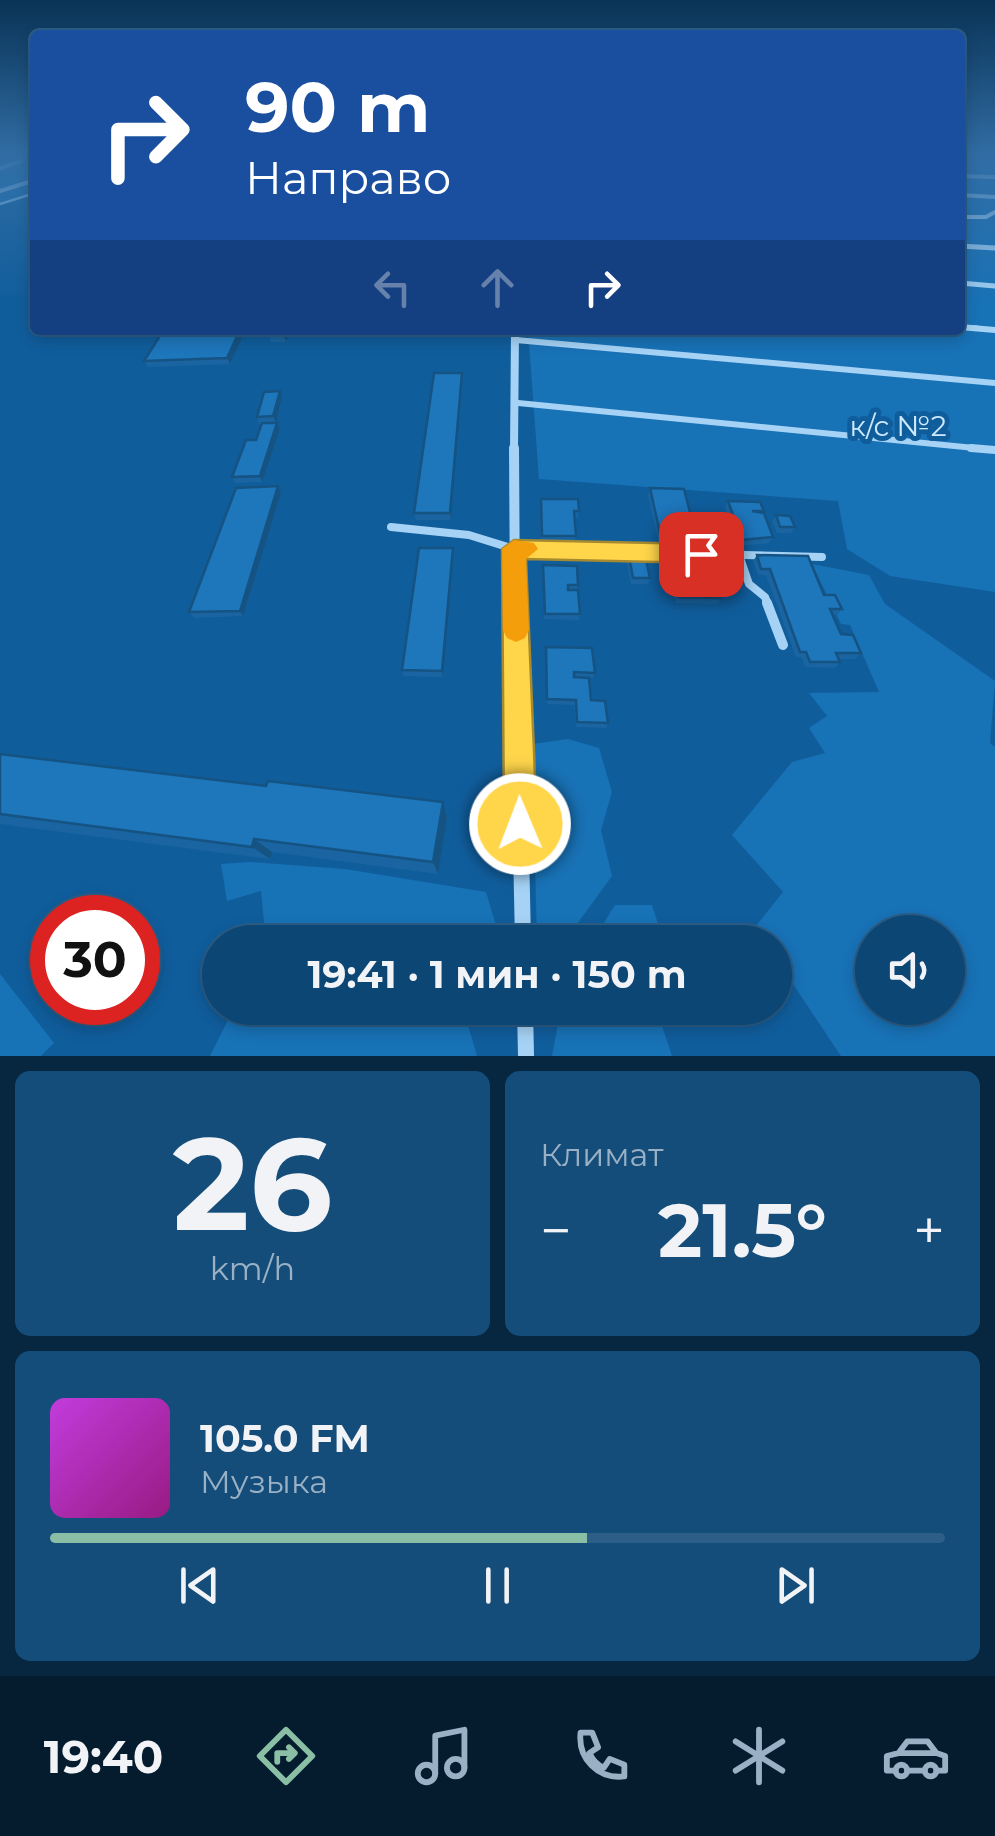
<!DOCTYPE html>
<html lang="ru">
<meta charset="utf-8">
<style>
:root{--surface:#0c4675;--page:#154d7a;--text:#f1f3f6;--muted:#9ab1c5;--line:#2c5e87;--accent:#8abfa5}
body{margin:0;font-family:Montserrat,sans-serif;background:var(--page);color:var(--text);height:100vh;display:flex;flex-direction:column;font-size:38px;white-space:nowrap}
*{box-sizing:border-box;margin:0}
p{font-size:32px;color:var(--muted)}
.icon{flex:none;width:55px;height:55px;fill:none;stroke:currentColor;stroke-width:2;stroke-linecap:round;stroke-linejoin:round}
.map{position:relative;height:1056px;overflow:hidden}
.drawer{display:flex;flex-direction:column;gap:15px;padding:15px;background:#072640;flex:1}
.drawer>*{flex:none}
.banner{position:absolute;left:30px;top:30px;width:935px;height:305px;border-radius:10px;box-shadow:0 5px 15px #0003,0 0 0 2px var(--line);background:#1a4fa0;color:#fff;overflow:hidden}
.controls{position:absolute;left:855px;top:915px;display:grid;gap:20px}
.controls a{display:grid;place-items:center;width:110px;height:110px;border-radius:50%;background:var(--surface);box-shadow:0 5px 15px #0003,0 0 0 2px var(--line);font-size:50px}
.speed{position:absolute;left:30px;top:895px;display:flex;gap:20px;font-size:50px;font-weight:700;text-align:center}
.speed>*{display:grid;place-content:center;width:130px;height:130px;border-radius:50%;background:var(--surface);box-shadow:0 5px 15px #0003,0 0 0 2px var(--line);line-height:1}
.speed .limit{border:15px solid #d22;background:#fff;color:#111}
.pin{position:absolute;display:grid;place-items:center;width:85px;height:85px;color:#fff;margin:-42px;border-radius:20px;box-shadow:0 5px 15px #0006}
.me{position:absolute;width:110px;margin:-55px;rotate:359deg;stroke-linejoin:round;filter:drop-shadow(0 0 8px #0008)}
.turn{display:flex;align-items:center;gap:35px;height:210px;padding:0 50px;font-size:45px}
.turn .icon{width:130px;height:130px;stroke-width:2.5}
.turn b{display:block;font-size:70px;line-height:85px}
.lanes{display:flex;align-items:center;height:95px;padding:0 50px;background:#0003;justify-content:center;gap:50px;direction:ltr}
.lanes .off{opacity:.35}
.big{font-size:75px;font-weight:700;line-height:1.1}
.drawer .card{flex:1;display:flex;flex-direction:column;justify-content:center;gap:15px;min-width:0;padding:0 35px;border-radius:15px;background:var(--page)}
.drawer .dial{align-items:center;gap:0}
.dial b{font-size:130px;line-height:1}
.song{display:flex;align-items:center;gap:30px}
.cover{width:120px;height:120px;border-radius:15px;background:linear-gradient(135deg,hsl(290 70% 55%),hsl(310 70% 35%))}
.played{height:10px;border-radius:5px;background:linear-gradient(90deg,var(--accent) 60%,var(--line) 60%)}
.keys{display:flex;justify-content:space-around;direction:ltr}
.heat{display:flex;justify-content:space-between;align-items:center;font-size:55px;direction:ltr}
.drawer .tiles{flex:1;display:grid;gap:15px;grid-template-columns:1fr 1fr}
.card:last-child{grid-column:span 2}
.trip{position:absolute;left:202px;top:925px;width:590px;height:100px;border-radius:50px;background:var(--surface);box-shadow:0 5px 15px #0003,0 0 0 2px var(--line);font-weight:700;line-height:100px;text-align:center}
.tabs{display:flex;height:160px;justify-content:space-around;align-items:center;background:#051c2f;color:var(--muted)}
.tabs .icon{width:70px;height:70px}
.tabs .on{color:var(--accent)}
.tabs b{font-size:45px;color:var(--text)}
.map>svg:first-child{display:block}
.green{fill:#1872b6;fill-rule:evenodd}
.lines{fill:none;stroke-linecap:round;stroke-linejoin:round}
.stream{stroke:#96cff8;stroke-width:2.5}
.lane-far4{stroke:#a5d2f5;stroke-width:4}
.lane-far3{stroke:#a5d2f5;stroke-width:5}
.lane-far2{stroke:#a5d2f5;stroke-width:6}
.lane-far1{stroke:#a5d2f5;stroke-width:8}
.lane{stroke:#a5d2f5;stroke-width:10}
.street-far3{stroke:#a5d2f5;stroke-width:8}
.street-far2{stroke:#a5d2f5;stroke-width:10}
.street-far1{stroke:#a5d2f5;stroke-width:12}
.street{stroke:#a5d2f5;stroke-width:16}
.wall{fill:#1a65a1}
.shaded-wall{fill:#155383}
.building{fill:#1e76bb;stroke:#155383;stroke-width:2.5}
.route{fill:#ffd54a;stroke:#a68a30;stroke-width:2.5}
.slow{fill:#f59e0b}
.labels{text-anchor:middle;stroke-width:10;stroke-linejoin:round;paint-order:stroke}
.park-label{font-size:28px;fill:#cde9fe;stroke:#105d9c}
</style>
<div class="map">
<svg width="995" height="1056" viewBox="0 0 995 1056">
<rect width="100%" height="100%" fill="#105d9c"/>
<g class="green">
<path d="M0,157L35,161V192L0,203Z"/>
<path d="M960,157H995V592L890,576L847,549L838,501L539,479L528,330H960Z"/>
<path d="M812,564L869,575L885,604L995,681L990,743L995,747V1056H841L775,957V942H765L755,927L783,892L732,835L792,762L825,753L809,728L827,716L809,693L879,692L850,625L841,624ZM872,932H948V1008H872Z"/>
<path d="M568,739L599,748L612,792L601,830L612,876L577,924L571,942H537L532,744Z"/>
<path d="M251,862L345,869L486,892L501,942H266L261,891L227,901L221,864Z"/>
<path d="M615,905H652L660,930L655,942H592Z"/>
<path d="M0,974L54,1043L41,1056H0Z"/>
<path d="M234,1008H463L477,1056H210Z"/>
<path d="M561,1008H656L672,1056H552Z"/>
</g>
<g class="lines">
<g class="stream">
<path d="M30,157L35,158"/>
<path d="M0,204L35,193"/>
</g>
<g class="lane-far4">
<path d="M0,168L21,161"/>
<path d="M960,176L995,177"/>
<path d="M0,191L35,180"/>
<path d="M960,195L995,197"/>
<path d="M960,217H986L995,212"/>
</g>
<g class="lane-far3">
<path d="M960,246L995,248"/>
<path d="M960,283L995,286"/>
<path d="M960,327L977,328"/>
</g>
<g class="lane-far2">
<path d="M960,327L995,330"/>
<path d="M516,340L995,383"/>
<path d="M518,403L995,450"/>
</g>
<g class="lane-far1">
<path d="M971,448L995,450"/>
<path d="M391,527L469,535L514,549L822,557"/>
<path d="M739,555L749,584L765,597L768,605"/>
</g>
<path class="lane" d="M767,603L783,645"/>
<path class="street-far3" d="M514,450L515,330"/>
<path class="street-far2" d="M514,448L515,605"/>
<path class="street-far1" d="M515,603L520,804"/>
<g class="street">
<path d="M520,801L523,942"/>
<path d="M525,1008L526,1056"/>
</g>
</g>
<g class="wall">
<path d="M272,330H291L286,342H271L269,335Z"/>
<path d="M242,338L230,364L148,367L144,361Z"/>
<path d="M462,373L451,520H416L414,513Z"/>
<path d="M282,397L276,423L280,429L262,482L235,483L232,477L256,440L262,424H259L257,417Z"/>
<path d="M650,488L697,539L695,545L659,544L648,495Z"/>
<path d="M281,493L243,616L194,618L189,612Z"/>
<path d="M728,501L764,511L763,513L773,537L769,543L738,546L725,507Z"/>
<path d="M540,505L579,511L578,518L574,517L575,543L541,542Z"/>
<path d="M776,515L795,527L791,533H777L772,522Z"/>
<path d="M453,548L443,677L404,676L402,670Z"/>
<path d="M757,555L824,595L842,609L837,615H833L841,634L861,653L855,659H839L840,662L835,668L805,667L802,658L796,657L766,575H758L753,561Z"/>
<path d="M629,556L650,578L648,584H631L627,562Z"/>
<path d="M543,565L578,585L577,590L580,614L579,620L544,619Z"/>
<path d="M672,567L721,598L718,604L676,603L669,574Z"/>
<path d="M546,647L595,673L593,678H589L591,700L608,723L606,728L576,727L574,705L547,704Z"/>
<path d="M0,754L266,786L447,817L438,874L272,852L270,859L0,824Z"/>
</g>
<g class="shaded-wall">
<path d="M286,330H291L286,342L284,336Z"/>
<path d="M239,332L242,338L230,364L227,358Z"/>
<path d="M462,373V379L451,520L450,513Z"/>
<path d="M280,391L282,397L276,423L273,416Z"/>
<path d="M277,423L280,429L262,482L260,476Z"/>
<path d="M278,486L281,493L243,616L240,611Z"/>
<path d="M453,548V554L443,677L442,671Z"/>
<path d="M443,802L447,817L438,874L433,862Z"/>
<path d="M254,839L272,852L270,859L252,847Z"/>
</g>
<g class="building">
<path d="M272,330H286L284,336L269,335Z"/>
<path d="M239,332L227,358L144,361L161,334Z"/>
<path d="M434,373H462L450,513H414Z"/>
<path d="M280,391L273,416L257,417L264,392Z"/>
<path d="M262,423H277L260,476L232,477L246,440H256Z"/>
<path d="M278,486L240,611L189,612L236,488Z"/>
<path d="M650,488L684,489L697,539L661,538Z"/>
<path d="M541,499H578L579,511H574L576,536H542Z"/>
<path d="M728,501L760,502L764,511H752L764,513L773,537L742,540Z"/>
<path d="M776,515L790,516L795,527H780Z"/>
<path d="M419,548H453L442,671L402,670Z"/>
<path d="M757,555L808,556L824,595H835L842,609H830L841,634L853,635L861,653H836L840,662H810L806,652H800L770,569H761Z"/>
<path d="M629,556H645L650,578H633Z"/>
<path d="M543,565L577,566L578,585H568V590H578L580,614H545Z"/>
<path d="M672,567L713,568L721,598L678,597Z"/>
<path d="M546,647L592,648L595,673L574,672V677L589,678L591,700L605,701L608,723L577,722L576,700L547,699Z"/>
<path d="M0,754L266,786L268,781L443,802L433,862L254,839L252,847L0,814Z"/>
</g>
<linearGradient id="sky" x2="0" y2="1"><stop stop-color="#093356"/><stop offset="0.51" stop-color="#316da4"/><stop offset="1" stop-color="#316da4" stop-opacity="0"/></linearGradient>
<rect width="995" height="305" fill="url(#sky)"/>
<path class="route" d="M514,540L701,544L710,547L713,554L710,560L701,563L526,559L537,824L532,836L520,841L509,836L504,824L502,549Z"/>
<path class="slow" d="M514,540L534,543L538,549L526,559L529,630L525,638L516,642L507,638L503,630L502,549Z"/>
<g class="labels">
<g class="park-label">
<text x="898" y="436">к/с №2</text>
</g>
</g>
</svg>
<div class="controls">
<a><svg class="icon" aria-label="sound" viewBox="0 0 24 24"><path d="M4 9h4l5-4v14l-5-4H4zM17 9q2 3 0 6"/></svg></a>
</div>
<div class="speed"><div class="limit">30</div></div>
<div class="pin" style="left:701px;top:554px;background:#d93025"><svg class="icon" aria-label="arrive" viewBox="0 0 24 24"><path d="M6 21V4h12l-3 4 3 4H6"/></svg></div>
<svg class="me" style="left:520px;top:824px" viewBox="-20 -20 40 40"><circle r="17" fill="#ffd54a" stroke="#fff" stroke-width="3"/><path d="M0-11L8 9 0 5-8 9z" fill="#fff"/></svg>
<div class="trip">19:41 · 1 мин · 150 m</div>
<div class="banner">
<div class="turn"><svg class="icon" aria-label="right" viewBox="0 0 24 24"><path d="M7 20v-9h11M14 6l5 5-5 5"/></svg><div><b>90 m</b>Направо</div></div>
<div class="lanes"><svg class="icon off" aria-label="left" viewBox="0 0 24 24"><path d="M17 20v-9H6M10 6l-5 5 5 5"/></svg><svg class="icon off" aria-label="ahead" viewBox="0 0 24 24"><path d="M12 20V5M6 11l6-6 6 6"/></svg><svg class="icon" aria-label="right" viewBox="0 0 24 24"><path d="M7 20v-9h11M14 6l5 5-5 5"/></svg></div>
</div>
</div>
<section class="drawer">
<div class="tiles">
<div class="card dial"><b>26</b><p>km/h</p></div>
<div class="card"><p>Климат</p>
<div class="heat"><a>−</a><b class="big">21.5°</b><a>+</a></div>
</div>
<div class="card">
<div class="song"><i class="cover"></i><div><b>105.0 FM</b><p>Музыка</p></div></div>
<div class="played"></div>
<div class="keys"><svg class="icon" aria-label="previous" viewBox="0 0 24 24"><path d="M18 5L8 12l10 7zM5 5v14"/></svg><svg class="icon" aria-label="pause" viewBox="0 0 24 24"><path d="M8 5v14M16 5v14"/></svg><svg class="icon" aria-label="next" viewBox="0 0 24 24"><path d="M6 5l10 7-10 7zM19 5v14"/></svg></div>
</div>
</div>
</section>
<nav class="tabs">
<b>19:40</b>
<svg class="icon on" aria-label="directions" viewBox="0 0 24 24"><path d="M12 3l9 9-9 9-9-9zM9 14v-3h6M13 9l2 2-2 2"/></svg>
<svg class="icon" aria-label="music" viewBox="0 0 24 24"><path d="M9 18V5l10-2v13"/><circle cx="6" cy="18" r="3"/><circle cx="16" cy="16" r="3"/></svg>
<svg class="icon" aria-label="phone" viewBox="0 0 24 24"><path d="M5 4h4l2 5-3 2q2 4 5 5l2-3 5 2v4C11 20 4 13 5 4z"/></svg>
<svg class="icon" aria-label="climate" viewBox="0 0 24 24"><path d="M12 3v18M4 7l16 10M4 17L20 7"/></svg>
<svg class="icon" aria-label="car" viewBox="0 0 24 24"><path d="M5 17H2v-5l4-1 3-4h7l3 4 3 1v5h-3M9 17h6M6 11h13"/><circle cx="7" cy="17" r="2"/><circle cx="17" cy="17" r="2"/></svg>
</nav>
